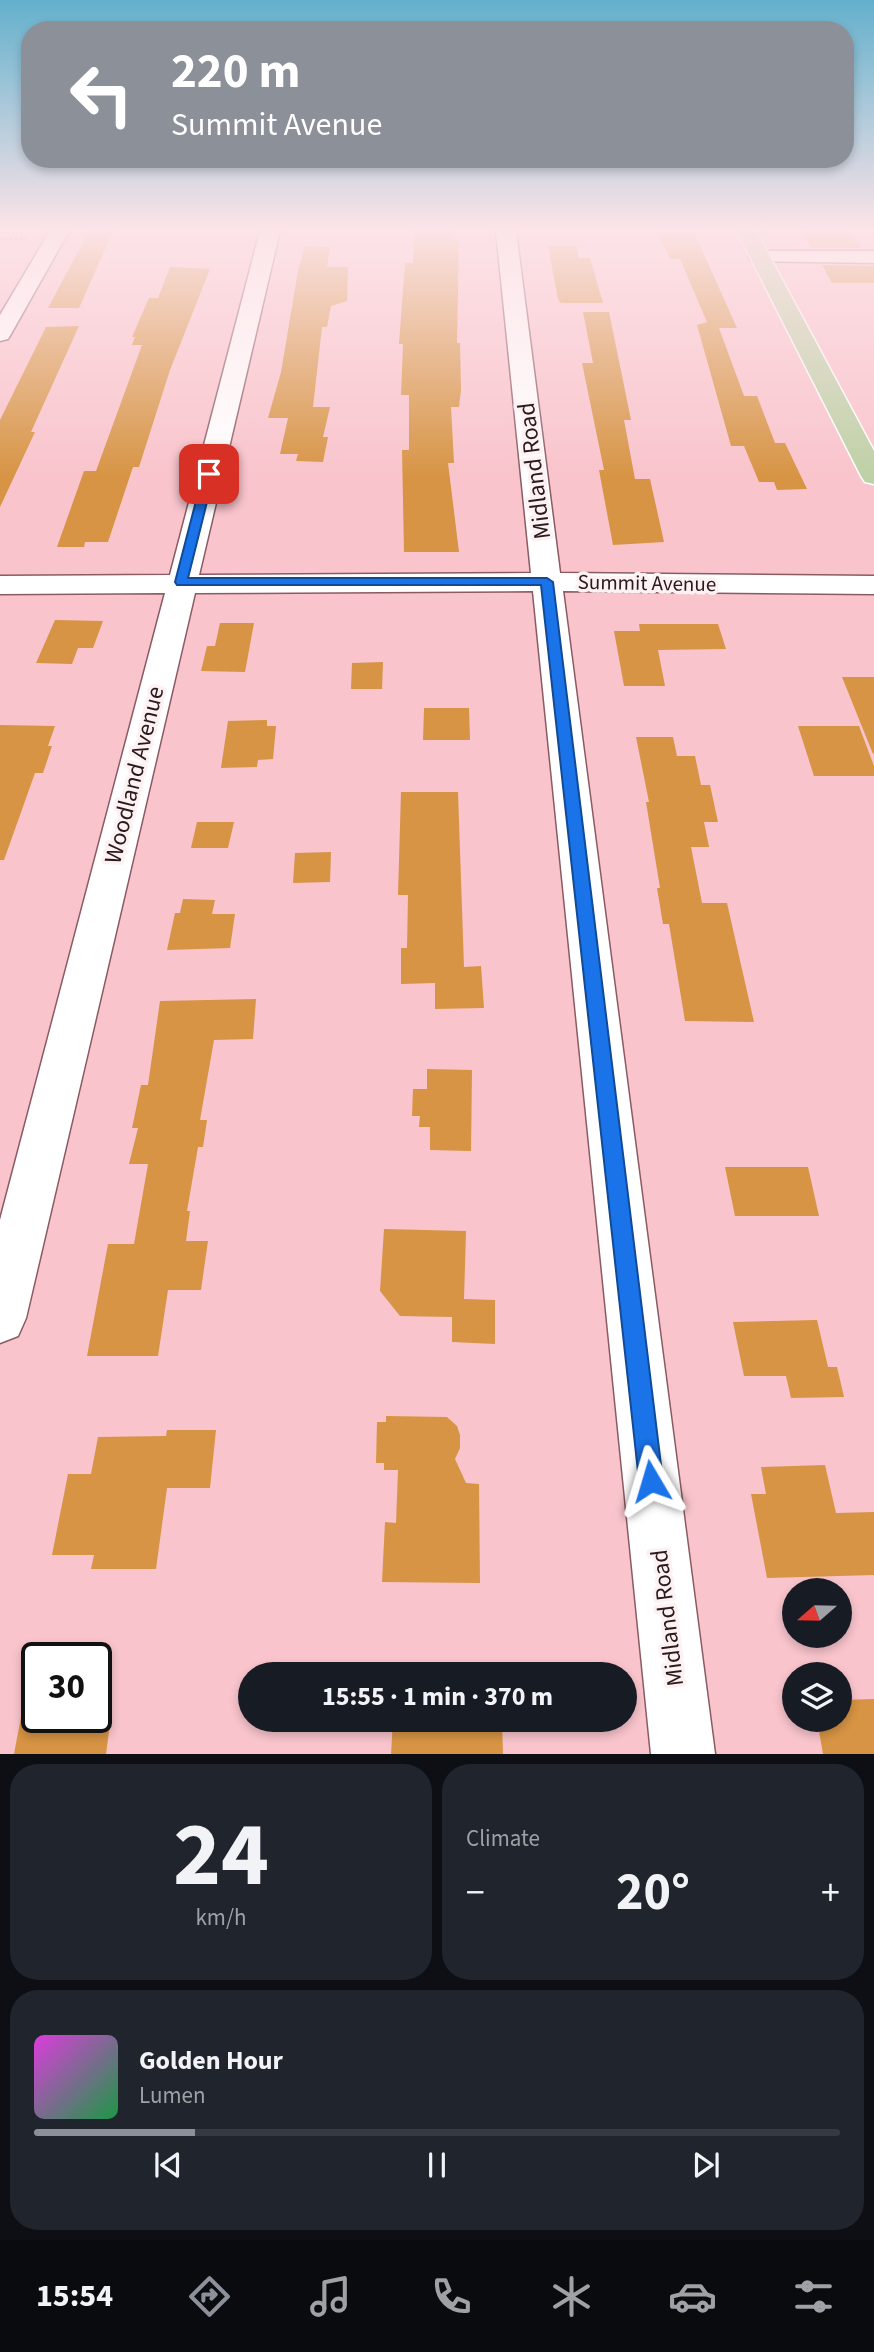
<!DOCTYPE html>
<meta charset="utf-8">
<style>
:root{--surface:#171b24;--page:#20242c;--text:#f1f3f6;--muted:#9ea1a6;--line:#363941;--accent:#8c9099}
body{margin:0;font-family:"Source Sans 3",sans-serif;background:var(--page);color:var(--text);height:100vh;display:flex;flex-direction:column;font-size:26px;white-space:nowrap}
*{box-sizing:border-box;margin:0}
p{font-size:23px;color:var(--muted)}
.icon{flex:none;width:38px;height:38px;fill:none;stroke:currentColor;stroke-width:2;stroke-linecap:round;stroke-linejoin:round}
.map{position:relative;height:1754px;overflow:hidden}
.side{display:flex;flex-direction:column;gap:10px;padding:10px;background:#0d0f14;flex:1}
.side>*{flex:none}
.guide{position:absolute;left:21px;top:21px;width:833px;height:147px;border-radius:28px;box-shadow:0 4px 10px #0003;background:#8c9099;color:#fff;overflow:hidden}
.needle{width:46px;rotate:250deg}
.tools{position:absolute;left:782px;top:1578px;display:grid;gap:14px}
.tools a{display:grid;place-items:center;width:70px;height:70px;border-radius:50%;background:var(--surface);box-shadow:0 4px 10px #0003;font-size:35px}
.speed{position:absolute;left:21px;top:1642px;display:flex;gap:14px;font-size:35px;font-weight:700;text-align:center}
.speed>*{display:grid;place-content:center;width:91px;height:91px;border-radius:50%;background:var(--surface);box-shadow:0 4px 10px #0003;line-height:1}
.speed .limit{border:4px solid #111;border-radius:10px;background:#fff;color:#111}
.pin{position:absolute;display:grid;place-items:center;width:60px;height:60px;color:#fff;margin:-30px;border-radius:14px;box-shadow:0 4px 10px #0006}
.me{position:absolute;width:77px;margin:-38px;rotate:353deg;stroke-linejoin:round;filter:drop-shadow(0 0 5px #0008)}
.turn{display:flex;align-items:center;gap:24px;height:147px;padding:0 35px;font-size:32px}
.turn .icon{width:91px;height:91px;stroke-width:2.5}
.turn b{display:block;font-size:49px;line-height:60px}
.big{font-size:52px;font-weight:700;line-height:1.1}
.side .widget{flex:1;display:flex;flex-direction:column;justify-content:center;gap:10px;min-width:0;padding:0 24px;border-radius:28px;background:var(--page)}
.side .dial{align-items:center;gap:0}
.dial b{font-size:91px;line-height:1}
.song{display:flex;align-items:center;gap:21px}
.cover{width:84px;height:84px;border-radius:10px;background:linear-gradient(135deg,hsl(300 70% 55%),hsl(140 70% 35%))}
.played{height:7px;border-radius:4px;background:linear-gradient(90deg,var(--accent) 20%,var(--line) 20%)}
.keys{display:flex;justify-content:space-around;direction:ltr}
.heat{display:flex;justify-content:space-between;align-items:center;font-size:38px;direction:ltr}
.side .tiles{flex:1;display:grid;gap:10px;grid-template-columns:1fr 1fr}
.widget:last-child{grid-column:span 2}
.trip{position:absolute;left:238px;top:1662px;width:399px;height:70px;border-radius:35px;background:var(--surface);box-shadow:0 4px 10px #0003;font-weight:700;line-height:70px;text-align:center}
.tabs{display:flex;height:112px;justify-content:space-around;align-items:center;background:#090b0e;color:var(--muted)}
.tabs .icon{width:49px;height:49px}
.tabs .selected{color:var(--accent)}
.tabs b{font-size:32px;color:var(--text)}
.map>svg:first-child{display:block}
.building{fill:#d79444}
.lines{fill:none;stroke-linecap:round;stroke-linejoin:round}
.minor-casing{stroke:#8a5b63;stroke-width:3}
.major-casing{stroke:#fff;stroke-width:3}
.path{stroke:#9d777d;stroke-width:2.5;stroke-dasharray:2.5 2.5;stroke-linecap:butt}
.minor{fill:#fff;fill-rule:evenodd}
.major{fill:#bed1a6;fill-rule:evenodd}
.route{fill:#1a73e8;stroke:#114b97;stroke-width:2}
.labels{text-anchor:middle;stroke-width:7;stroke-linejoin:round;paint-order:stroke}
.far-street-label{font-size:21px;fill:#2c191c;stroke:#fdf2f3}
.street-label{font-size:24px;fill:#2c191c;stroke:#fdf2f3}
</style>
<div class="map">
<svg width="874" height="1754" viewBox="0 0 874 1754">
<rect width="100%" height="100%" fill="#f9c4cc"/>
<g class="building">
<path d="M89,231H113L79,308H48Z"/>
<path d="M415,231H451V240H459L457,343H460L461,390L459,407H451L454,463H448L459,552H404L402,450H409V395H401L403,344H399L405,263H413Z"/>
<path d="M810,231H848L861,248H812L803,233Z"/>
<path d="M694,232L737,328H719L744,396H757L775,443H785L807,489L777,490L774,482H759L744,446H731L697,325L707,322L680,259H670L658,233Z"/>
<path d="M305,246L330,247L327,267H348L347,301L331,306L327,327H322L313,407H330L323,437H328L323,462L296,461L298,454H280L288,418H268L281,372L298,271Z"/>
<path d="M548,246H576L579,258H590L603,303H561L558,299Z"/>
<path d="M822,265L874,266V283H832Z"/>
<path d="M170,267L210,269L170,370L139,467H133L108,542H85L84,547H57L84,471H96L142,345H132L135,337H132L149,298H158Z"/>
<path d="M583,312H609L631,420H624L635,479H650L664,542L613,545L599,470H604L582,363H593Z"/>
<path d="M79,326L31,432H35L0,507V420L46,327Z"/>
<path d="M55,620L103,621L93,648H78L72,664L36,663Z"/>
<path d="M220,623H254L245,672L201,671L207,646H215Z"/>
<path d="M639,624H718L726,649L658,650L665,686H624L614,631H640Z"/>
<path d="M383,662L382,689H351L352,663Z"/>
<path d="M842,677H874V753L873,754Z"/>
<path d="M424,708H469L470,740H423Z"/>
<path d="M267,720V726H276L273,759L258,760L257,767L221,768L228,721Z"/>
<path d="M0,725L55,726L48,746H52L43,773H35L4,860H0Z"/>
<path d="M798,726H859L874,766V776H814Z"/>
<path d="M636,737H673L677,756H695L701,785H710L718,822H704L709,847H691L702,903H727L754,1022L685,1021L669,924H663L657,888H660L646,802H649Z"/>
<path d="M401,792H458L464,967L481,966L484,1008L435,1009V983L401,984V948H407L408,895H398Z"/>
<path d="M197,822H234L228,848H191Z"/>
<path d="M331,852L330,882L293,883L295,853Z"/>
<path d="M183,899L215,900L212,914H235L230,948L167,950L175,913H180Z"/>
<path d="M256,999L253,1039L214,1040L200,1120H207L203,1147H198L187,1211H190L186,1241H208L201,1290H168L158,1356H87L108,1244H134L148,1164H129L138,1128H132L141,1085H148L160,1001Z"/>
<path d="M427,1069L472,1070L471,1151L430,1150V1127H419L420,1116H412L413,1089H427Z"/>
<path d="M725,1167H808L819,1216H735Z"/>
<path d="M384,1229L466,1231L464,1299L495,1300V1344L452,1342V1317L400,1316L380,1291Z"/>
<path d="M817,1320L828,1367H837L844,1397L791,1398L786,1376H744L733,1322Z"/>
<path d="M386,1416L447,1417L457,1426L460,1435V1448L455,1459L466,1483L479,1484L480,1583L382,1582L385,1522L396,1523L398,1470H384V1463H376L377,1422H386Z"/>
<path d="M167,1430H216L210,1488H167L156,1569H91L94,1555H52L68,1474H91L98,1437L166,1436Z"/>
<path d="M825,1465L836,1513L874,1512V1575L767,1578L751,1494H766L761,1467Z"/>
<path d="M874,1699V1754H823L817,1720H840V1700Z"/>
<path d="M21,1717H111L106,1754H14Z"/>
<path d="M393,1720H502L503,1754H391Z"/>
</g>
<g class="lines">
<defs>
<g id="minor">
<path d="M50,231H69L11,334L8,339L0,341V315Z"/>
<path d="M260,231H280L199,575L531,573L496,231H516L560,573L874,576V594L563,591L715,1754H651L533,591L195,593L26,1318L18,1336L0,1343V1220L165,593L0,594V576L170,575Z"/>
<path d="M759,251H874V263L752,261L749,257L752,253Z"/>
</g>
<path id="major" d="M737,231H756L874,451V484L865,482L861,476Z"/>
</defs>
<use href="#minor" class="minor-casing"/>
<use href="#major" class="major-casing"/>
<path class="path" d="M0,239H27"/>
<use href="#minor" class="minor"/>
<use href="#major" class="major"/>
</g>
<linearGradient id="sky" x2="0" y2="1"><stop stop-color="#63b0cc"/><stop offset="0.48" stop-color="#fce4e8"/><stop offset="1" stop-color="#fce4e8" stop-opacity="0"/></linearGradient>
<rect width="874" height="477" fill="url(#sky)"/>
<path class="route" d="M209,471L214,474L188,578H547L553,582L663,1481L659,1489L651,1493L643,1489L639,1481L541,585H177L175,582L203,474Z"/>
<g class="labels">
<g class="far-street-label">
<text transform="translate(647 583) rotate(1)" y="7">Summit Avenue</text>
</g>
<g class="street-label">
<text transform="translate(534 471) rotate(-97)" y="8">Midland Road</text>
<text transform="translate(134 775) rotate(-76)" y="8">Woodland Avenue</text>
<text transform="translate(667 1618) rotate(-97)" y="8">Midland Road</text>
</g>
</g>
</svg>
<div class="tools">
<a><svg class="needle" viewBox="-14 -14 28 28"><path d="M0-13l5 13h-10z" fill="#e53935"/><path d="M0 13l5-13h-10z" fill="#9ea1a6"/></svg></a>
<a><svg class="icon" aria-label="layers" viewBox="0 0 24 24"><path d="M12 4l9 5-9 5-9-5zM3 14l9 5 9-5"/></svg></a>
</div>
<div class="speed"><div class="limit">30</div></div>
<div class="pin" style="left:209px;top:474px;background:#d93025"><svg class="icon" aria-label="arrive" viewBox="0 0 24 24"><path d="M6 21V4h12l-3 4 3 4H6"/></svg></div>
<svg class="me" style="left:651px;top:1481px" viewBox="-20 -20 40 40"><path d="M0-17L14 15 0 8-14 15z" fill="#1a73e8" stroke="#fff" stroke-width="4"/></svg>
<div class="trip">15:55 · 1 min · 370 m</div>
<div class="guide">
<div class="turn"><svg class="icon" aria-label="left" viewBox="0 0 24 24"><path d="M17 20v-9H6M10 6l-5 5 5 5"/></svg><div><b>220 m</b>Summit Avenue</div></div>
</div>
</div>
<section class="side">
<div class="tiles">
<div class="widget dial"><b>24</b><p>km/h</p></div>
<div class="widget"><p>Climate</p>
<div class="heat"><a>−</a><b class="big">20°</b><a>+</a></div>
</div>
<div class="widget">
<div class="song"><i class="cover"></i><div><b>Golden Hour</b><p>Lumen</p></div></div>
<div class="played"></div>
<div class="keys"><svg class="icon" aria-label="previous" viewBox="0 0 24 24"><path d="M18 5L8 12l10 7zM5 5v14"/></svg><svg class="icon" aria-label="pause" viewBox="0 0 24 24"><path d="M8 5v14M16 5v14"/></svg><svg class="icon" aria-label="next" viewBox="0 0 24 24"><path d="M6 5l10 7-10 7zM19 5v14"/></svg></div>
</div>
</div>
</section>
<nav class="tabs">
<b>15:54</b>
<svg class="icon selected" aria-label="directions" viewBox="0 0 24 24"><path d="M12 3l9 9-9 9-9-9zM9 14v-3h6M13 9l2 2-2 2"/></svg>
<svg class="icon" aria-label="music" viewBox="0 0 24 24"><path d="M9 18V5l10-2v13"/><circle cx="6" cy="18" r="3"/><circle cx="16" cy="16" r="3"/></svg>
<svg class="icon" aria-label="phone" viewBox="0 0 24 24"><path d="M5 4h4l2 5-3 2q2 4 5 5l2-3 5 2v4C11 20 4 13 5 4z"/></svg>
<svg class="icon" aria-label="climate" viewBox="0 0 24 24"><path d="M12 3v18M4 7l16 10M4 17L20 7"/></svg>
<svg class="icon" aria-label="car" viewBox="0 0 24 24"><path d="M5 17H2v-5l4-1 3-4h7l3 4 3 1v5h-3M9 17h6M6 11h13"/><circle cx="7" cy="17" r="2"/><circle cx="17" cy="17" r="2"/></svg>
<svg class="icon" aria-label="filters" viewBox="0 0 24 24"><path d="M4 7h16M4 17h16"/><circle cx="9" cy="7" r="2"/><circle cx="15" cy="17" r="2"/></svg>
</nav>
